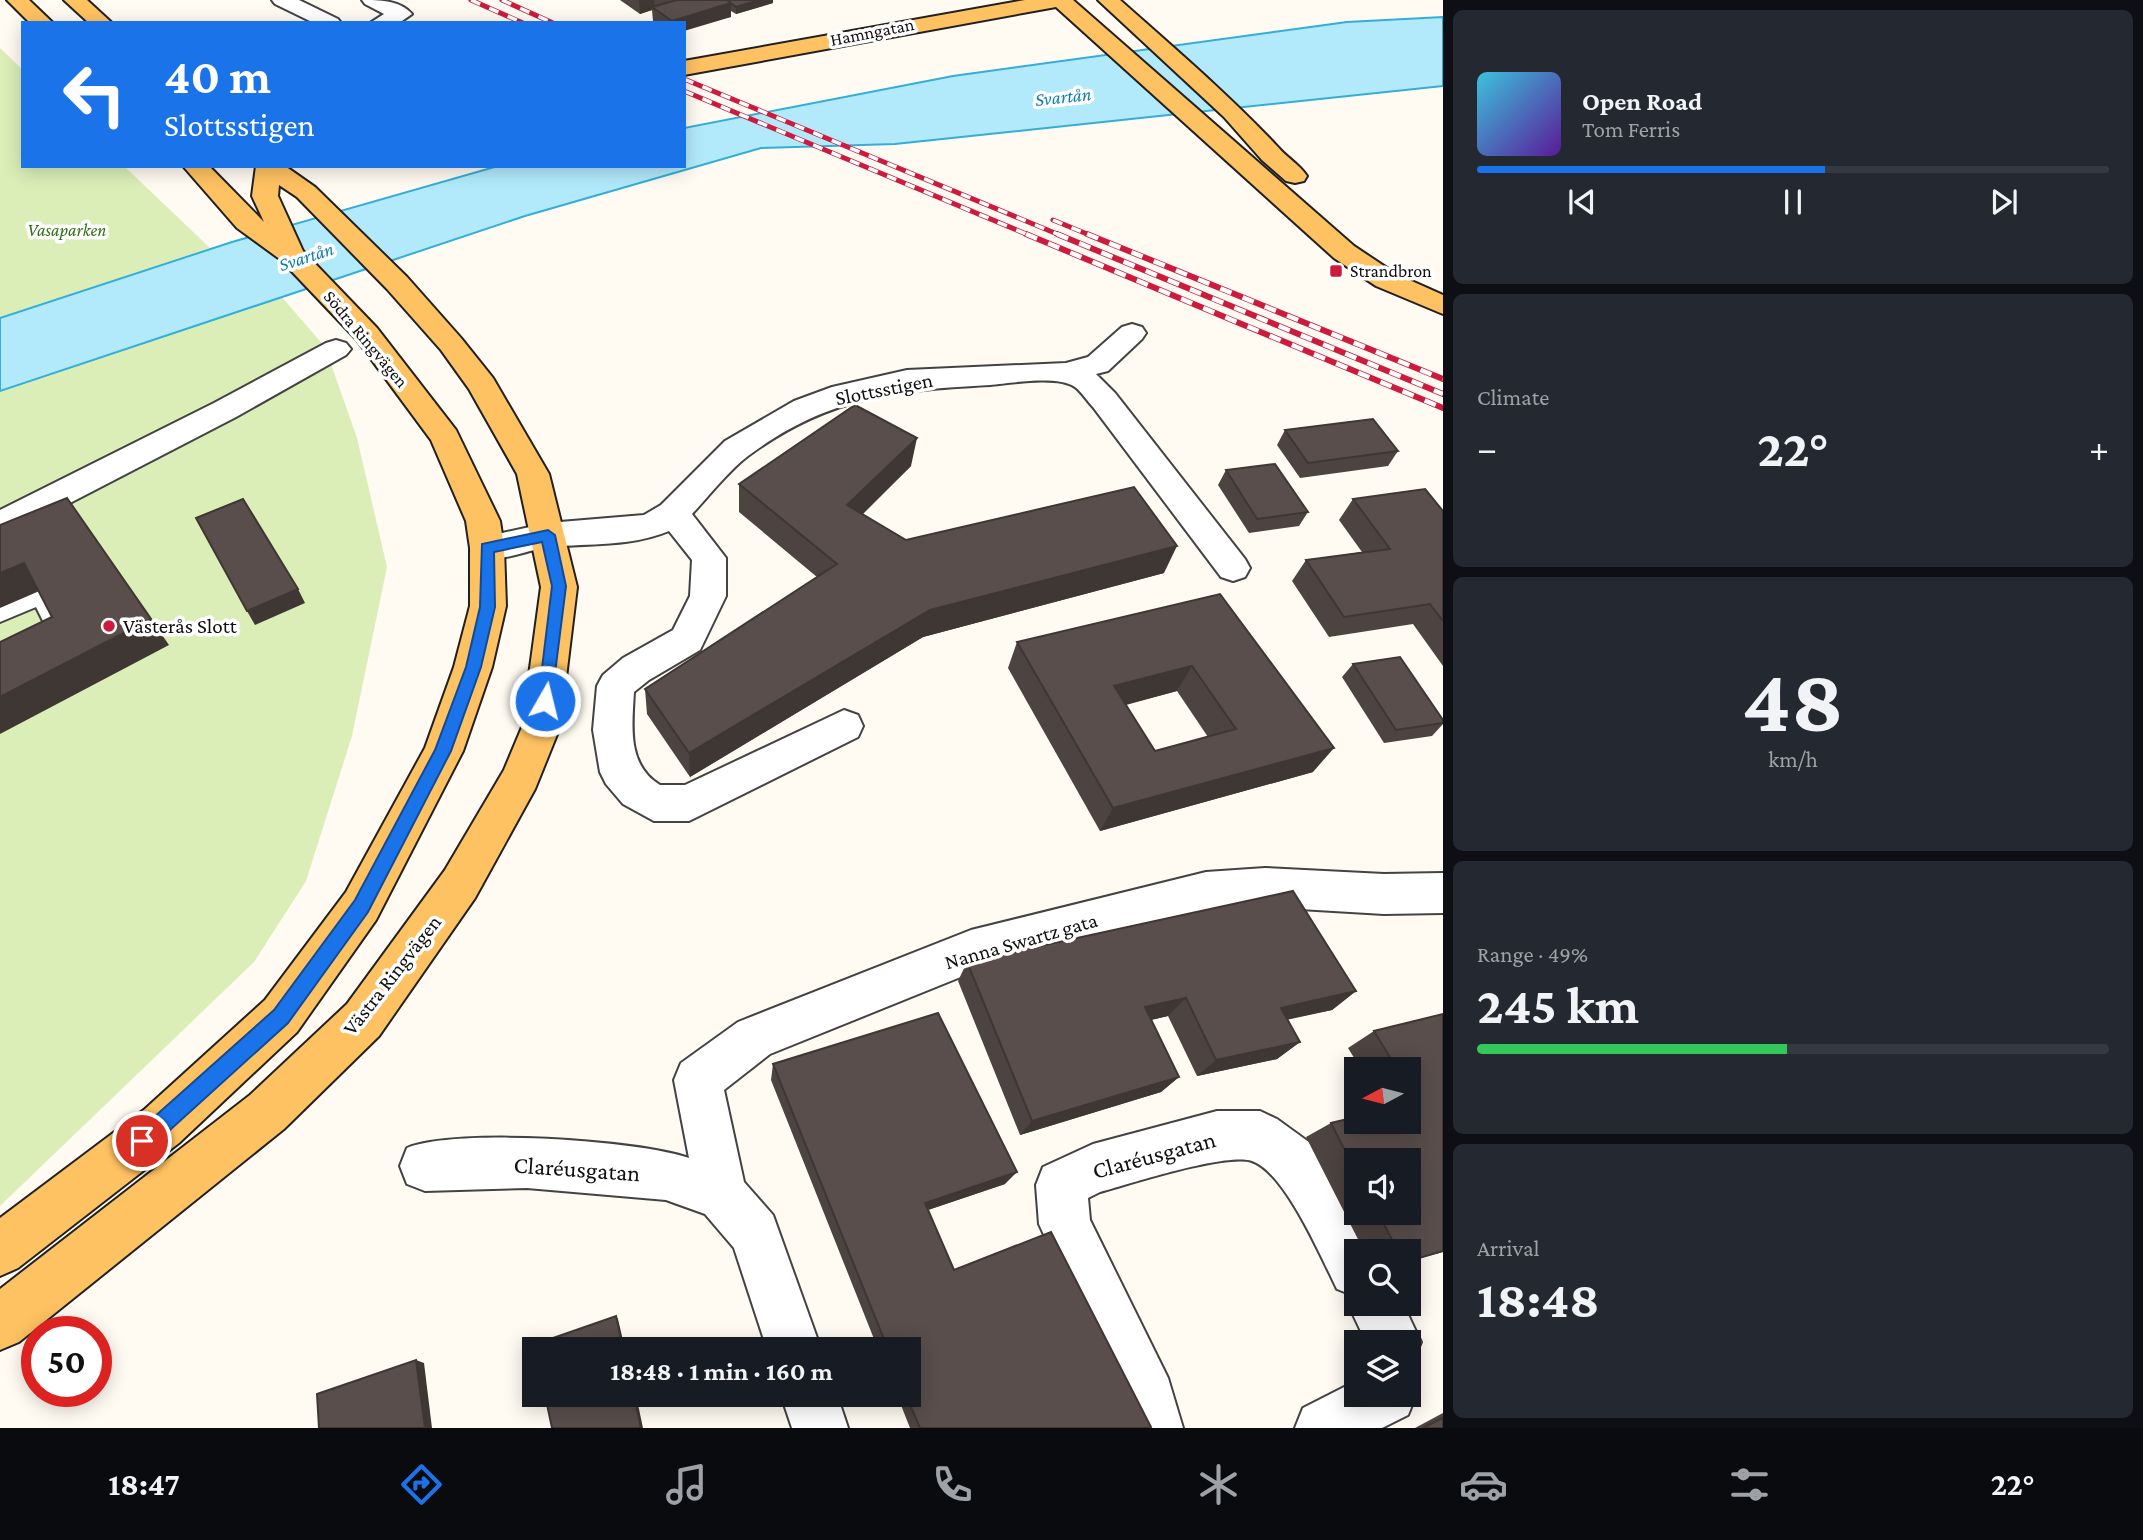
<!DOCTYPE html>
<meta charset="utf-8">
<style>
:root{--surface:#171b24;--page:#242831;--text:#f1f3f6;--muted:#9ea1a6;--line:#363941;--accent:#1a73e8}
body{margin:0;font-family:"Crimson Pro",serif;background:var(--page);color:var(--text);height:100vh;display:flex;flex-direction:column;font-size:26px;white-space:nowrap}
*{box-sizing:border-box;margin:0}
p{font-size:23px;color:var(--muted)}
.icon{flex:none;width:38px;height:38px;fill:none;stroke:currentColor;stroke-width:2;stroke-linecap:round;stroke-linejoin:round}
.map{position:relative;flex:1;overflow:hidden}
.sheet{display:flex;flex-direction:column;gap:10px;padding:10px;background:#0d0f14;width:700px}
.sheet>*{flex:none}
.banner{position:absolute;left:21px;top:21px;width:665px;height:147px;border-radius:0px;box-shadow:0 4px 18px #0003;background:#1a73e8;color:#fff;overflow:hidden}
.needle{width:46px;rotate:263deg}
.buttons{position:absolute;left:1344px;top:1057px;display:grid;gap:14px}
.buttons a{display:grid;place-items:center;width:77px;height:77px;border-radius:0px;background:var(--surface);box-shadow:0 4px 18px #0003;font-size:35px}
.speed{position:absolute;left:21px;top:1316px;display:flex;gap:14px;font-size:35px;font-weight:700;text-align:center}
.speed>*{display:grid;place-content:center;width:91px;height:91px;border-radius:50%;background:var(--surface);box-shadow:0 4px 18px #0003;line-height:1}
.speed .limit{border:10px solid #d22;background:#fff;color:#111}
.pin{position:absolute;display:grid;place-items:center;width:60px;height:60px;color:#fff;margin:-30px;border:4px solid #fff;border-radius:50%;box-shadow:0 2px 7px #0007}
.me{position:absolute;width:77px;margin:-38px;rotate:8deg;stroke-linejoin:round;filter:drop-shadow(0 0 5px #0008)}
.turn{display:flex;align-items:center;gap:24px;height:147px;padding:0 28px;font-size:32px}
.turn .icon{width:91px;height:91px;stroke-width:2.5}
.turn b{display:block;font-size:49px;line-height:60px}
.big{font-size:52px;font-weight:700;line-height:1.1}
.sheet .card{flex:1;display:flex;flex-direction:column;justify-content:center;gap:10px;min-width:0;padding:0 24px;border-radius:10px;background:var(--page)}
.sheet .dial{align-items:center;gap:0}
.dial b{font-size:91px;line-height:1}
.song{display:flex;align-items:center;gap:21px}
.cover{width:84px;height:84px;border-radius:10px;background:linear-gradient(135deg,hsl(190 70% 55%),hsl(270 70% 35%))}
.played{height:7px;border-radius:4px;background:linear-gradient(90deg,var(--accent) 55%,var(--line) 55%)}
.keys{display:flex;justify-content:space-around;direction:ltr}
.heat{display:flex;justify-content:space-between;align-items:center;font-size:38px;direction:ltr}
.charge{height:10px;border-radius:5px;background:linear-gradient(90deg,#34c759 49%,var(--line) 0)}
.trip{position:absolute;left:522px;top:1337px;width:399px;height:70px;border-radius:0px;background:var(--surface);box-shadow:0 4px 18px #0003;font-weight:700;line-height:70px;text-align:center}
.tab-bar{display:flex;height:112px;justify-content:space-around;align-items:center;background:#090b0e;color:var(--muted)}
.tab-bar .icon{width:49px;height:49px}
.tab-bar .on{color:var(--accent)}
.tab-bar b{font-size:32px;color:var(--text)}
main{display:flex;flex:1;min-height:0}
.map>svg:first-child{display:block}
.green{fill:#dbeeb8}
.water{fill:#b2eafb;stroke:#33aed8;stroke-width:2}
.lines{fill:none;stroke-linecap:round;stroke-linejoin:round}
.minor-casing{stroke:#434343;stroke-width:4}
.major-casing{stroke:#212121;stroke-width:4}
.minor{fill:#fff;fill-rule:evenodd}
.major{fill:#ffc262;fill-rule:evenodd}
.rail-far1-casing{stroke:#cc1b3d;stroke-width:5}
.rail-casing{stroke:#cc1b3d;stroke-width:6}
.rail-far1{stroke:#fff;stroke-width:3.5;stroke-dasharray:10;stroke-linecap:butt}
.rail{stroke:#fff;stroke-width:4.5;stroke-dasharray:12;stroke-linecap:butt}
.wall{fill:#4d4340;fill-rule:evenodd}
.shaded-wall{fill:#3e3734}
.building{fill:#594e4b;stroke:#3e3734;stroke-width:2;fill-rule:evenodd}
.route{fill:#1a73e8;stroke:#114b97;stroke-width:2}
.poi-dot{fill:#cc1b3d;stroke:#fff;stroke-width:2.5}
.labels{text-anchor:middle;stroke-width:7;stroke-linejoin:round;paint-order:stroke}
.far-street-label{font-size:18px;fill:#101010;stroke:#fff}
.far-park-label{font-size:18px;font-style:italic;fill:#376e19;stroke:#fff}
.far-poi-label{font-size:18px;fill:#101010;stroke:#fff;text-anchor:start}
.far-water-label{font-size:19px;font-style:italic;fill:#0d7ead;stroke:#fff}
.street-label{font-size:21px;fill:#101010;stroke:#fff}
.poi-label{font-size:21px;fill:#101010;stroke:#fff;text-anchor:start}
.near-street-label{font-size:24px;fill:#101010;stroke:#fff}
</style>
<main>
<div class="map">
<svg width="1443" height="1428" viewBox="0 0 1443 1428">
<rect width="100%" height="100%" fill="#fffbf2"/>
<g class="green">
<path d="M0,48L23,70V166H124L210,248L0,318Z"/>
<path d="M281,296L325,347L357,438L387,567L352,736L306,881L254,962L0,1206V391Z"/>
</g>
<path class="water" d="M1443,17V86L895,144L761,148L525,216L0,391V318L232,242L498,166H684V128L953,76L1347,22Z"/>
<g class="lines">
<defs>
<g id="minor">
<path d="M272,0H299L338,19L341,23H314L275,4Z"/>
<path d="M362,0C379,0 400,0 412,14L399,23H370L384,14L365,4Z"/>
<path d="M1132,324L1142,327L1146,333L1142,339L1108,371L1096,374L1115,393L1245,559L1250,568L1245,577L1233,581L1221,577L1093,407C1087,401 1082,392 1075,387C1058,375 1011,383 990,385C896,390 827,397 748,456C728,471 710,495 692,514L726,558V596L700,650L649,680L634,692C632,727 627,765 660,785H685L844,710L858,715L863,726L858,737L689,821H654L623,804L606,784L600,772L593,730L597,686L603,675L623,658L673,630L690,596L692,560L669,531C631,547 590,543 550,547C525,550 499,564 475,557L470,548L475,539L548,523L644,515L661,505L725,441L794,401L832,387L907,370L1066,363L1088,357L1122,327Z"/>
<path d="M336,340L346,343L351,349L346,355L236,417L12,533L0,536V510L214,403L326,343Z"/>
<path d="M44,576L57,580L91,643L86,653L0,693V661L51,637L36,607L0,622V593Z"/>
<path d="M1265,868L1384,874L1443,873V913L1384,914L1265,907L1206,912L973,972L770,1054L724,1090L744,1182L773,1215L821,1349H767L734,1248L705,1214L666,1200L527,1188L425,1191L407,1184L400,1166L407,1148C456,1128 638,1140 689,1158L674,1080L681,1063L738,1022L971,930L1206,872Z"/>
<path d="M1217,1111H1260L1277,1119L1317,1148L1374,1251H1356V1304H1403L1421,1342L1413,1361L1409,1363V1342H1366L1348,1304L1352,1295L1337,1289C1321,1257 1285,1172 1252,1161C1227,1152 1129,1184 1100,1192L1088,1198L1090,1220L1168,1378L1183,1428H1127L1121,1402L1039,1224L1036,1185L1043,1167L1093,1144Z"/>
<path d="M1409,1378L1416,1395L1408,1415L1382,1428H1295L1303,1408L1356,1381V1395H1409Z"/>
<path d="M781,1395H837L848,1428H792Z"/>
</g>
<g id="major">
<path d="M7,0H29L53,23H30Z"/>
<path d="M64,0H87L112,23H89Z"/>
<path d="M1025,0H1073L1354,246L1396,274L1443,295V314L1376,286L1334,258L1056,7L684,75V61Z"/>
<path d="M1098,0H1120C1174,48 1228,94 1277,146C1286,157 1299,164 1307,176L1304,181L1295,183L1286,181L1262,160L1224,117Z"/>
<path d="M183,166H209L264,222L252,196L256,166H285L315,187L407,277L461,338L493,378L549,474L577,587L560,727L535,789L475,898L379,1036L284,1129L19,1342L0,1350V1289L250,1095L347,1004L445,870L504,770L522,727L541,587L517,474L469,389L441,350L387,289L297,197L279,185L278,196L303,251L377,328L456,430L500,521L504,548L506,606L492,667L463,751L376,920L297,1032L179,1143L18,1268L0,1276V1218L145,1109L265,1000L346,892L425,748L454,667L470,606V548L466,521L431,440L357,340L281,260L237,228Z"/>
</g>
</defs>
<use href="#minor" class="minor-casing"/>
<use href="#major" class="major-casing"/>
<use href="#minor" class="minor"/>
<use href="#major" class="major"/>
<defs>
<g id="rail-far1">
<path d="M471,0L523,23"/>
<path d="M502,0L553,23"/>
<path d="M684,79L1062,236"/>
<path d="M684,91L1031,236"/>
<path d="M1053,220L1092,236"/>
</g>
<g id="rail">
<path d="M1026,234L1443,408"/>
<path d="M1057,234L1443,394"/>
<path d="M1087,234L1443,379"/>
</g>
</defs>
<use href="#rail-far1" class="rail-far1-casing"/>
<use href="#rail" class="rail-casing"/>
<use href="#rail-far1" class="rail-far1"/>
<use href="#rail" class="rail"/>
</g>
<g class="wall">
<path d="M620,0H773V3L736,14L731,11V17L684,23H655L653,21L652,10L640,14Z"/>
<path d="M1285,430L1398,451L1388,466L1300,478L1277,445Z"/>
<path d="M911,466L862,514L906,540L1164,573L923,637L690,777L647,714L645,689L817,577L739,512V484Z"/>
<path d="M1226,470L1308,512L1299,526L1249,533L1218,485Z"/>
<path d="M1353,499L1443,511V666L1413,624L1329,637L1292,581L1306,560L1362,552L1339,520Z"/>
<path d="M1220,594L1313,772L1100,831L1008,668L1017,642ZM1177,691L1208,737L1155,751L1126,705Z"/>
<path d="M1353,664L1443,720V724L1432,736L1384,743L1342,677Z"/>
<path d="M967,962L1356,991L1332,1010L1287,1019L1300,1042L1277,1059L1197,1076L1168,1016L1151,1020L1179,1077L1161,1092L1020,1135L958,981Z"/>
<path d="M1443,1014V1252L1409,1261V1251H1364L1306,1137L1331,1123L1409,1122V1069H1361L1348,1048L1374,1031ZM1356,1160L1409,1213H1356Z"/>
<path d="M773,1064L1005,1184L928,1210L954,1270L1149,1428H910L897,1395H908V1349H878L771,1080Z"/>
<path d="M1443,1413V1428H1415Z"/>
</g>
<g class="shaded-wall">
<path d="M639,0H654L655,9L652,7V10L640,14Z"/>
<path d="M759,0H773V3L736,14V7Z"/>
<path d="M731,3V17L684,31V23H672V21Z"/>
<path d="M917,438L911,466L844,533L847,505Z"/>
<path d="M1177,546L1164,573L923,637L690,777L689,753L930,610Z"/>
<path d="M24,563L44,589L0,608V573Z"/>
<path d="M298,589L305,603L255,625L247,611Z"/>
<path d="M151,619L169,645L0,734V697Z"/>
<path d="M1192,666L1177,691L1101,711L1114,686Z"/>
<path d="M1334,748L1313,772L1100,831L1113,808Z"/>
<path d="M1356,991L1332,1010L1259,1026L1281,1008Z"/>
<path d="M1186,998L1168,1016L1129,1025L1145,1007Z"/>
<path d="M1300,1042L1277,1059L1197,1076L1216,1060Z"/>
<path d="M1179,1077L1161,1092L1020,1135L1032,1121Z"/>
<path d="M1017,1172L1005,1184L916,1214L925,1203Z"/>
<path d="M616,1316L618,1319L625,1349H623Z"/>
<path d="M416,1360L424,1363L432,1428H425Z"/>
<path d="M634,1395H636L643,1428H641Z"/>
</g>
<g class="building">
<path d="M677,0H727L731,3L672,21L652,7Z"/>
<path d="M727,0H759L736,7Z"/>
<path d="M855,405L917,438L847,505L906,540L1134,487L1177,546L930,610L689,753L645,689L837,564L739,484Z"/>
<path d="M1373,419L1398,451L1308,463L1285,430Z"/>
<path d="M1275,464L1308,512L1257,519L1226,470Z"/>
<path d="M1425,489L1443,511V621L1430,604L1344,617L1306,560L1390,549L1353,499Z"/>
<path d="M67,498L151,619L0,697V642L52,617L24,563L0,573V525Z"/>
<path d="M243,499L298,589L247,611L196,518Z"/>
<path d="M1220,594L1334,748L1113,808L1017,642ZM1192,666L1236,729L1155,751L1114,686Z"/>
<path d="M1400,657L1443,720V723L1396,730L1353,664Z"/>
<path d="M1293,891L1356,991L1281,1008L1300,1042L1216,1060L1186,998L1145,1007L1179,1077L1032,1121L967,962Z"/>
<path d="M938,1013L1017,1172L925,1203L954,1270L1051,1232L1151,1427L1149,1428H920L906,1395H908V1349H888L773,1064Z"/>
<path d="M1443,1014V1251L1409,1261V1251H1398L1378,1213H1409V1160H1356V1172L1331,1123L1356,1117V1122H1409V1106L1417,1104L1409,1090V1069H1397L1374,1031Z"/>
<path d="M616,1316L623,1349H537L536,1344Z"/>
<path d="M416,1360L425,1428H319L317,1394Z"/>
<path d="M545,1395H634L641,1428H552Z"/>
<path d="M1443,1418V1428H1423Z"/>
</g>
<path class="route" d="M548,530L555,535L566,586L551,705L545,707L538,701L552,586L542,542L494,552L495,607L481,667L451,751L368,912L288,1023L149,1149L142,1152L135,1149L132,1141L135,1134L274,1010L355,900L435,750L466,667L480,607L482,544Z"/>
<g class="poi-dot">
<rect x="1329" y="264" width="14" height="14" rx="3.5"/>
<circle cx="109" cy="626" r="7"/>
</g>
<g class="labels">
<g class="far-street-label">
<text transform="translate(872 32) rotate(-11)" y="6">Hamngatan</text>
<text transform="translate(366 339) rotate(50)" y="6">Södra Ringvägen</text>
</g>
<g class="far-park-label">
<text x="67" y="236">Vasaparken</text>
</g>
<g class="far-poi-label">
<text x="1350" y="277">Strandbron</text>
</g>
<g class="far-water-label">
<text transform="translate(1063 96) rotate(-6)" y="7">Svartån</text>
<text transform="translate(306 256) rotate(-18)" y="7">Svartån</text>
</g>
<g class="street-label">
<text transform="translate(884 389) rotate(-11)" y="7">Slottsstigen</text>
<text transform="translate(1021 941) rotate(-16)" y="7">Nanna Swartz gata</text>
<text transform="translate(392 975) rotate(-52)" y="7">Västra Ringvägen</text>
</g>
<g class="poi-label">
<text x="123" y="633">Västerås Slott</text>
</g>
<g class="near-street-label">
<text transform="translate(1154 1155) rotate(-15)" y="8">Claréusgatan</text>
<text transform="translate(577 1169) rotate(4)" y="8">Claréusgatan</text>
</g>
</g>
</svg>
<div class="buttons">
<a><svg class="needle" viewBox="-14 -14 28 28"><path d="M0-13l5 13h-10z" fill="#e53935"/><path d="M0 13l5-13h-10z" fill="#9ea1a6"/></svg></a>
<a><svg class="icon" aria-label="sound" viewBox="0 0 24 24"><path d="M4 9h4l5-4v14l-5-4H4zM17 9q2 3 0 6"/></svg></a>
<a><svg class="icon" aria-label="search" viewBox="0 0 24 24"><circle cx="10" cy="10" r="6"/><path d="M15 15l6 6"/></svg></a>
<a><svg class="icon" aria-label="layers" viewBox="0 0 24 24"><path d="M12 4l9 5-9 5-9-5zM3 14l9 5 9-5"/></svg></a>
</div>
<div class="speed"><div class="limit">50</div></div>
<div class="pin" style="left:142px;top:1141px;background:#d93025"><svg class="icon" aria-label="arrive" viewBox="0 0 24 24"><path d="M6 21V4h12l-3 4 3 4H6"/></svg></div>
<svg class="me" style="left:545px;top:701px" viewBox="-20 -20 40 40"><circle r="17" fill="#1a73e8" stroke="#fff" stroke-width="3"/><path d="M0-11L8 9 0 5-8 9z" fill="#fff"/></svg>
<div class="trip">18:48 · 1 min · 160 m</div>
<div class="banner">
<div class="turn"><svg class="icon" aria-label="left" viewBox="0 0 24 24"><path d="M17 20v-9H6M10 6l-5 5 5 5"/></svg><div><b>40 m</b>Slottsstigen</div></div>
</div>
</div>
<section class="sheet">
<div class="card">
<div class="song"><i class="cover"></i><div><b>Open Road</b><p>Tom Ferris</p></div></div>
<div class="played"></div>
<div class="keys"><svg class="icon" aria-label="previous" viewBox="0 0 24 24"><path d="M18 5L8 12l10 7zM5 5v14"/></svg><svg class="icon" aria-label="pause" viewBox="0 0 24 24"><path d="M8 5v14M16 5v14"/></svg><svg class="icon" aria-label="next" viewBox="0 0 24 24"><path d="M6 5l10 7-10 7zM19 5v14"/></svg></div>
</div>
<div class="card"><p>Climate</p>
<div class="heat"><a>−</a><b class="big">22°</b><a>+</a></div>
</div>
<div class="card dial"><b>48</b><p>km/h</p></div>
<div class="card"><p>Range · 49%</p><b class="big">245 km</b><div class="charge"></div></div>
<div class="card"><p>Arrival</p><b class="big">18:48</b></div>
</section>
</main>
<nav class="tab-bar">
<b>18:47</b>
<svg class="icon on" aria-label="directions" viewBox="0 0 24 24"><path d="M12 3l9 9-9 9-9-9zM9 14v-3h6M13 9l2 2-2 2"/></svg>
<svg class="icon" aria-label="music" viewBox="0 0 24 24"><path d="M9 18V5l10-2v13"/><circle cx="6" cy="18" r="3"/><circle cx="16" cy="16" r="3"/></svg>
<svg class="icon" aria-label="phone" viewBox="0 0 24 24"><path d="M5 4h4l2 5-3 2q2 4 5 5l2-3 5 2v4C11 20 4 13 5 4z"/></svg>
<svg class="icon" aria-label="climate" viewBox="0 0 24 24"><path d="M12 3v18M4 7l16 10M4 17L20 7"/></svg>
<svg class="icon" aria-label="car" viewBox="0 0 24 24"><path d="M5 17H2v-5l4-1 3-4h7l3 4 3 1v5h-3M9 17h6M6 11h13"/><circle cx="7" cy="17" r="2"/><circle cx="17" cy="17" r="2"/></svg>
<svg class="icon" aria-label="filters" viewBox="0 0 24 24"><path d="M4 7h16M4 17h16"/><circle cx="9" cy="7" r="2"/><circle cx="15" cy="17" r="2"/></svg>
<b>22°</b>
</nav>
